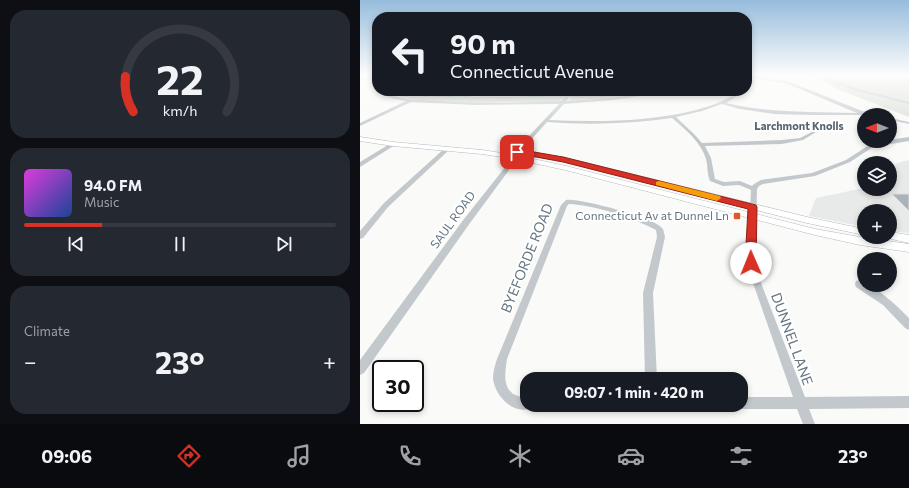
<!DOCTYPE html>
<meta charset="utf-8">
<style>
:root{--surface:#171b24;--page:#242831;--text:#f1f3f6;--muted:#9ea1a6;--line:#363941;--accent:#d93025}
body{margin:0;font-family:Commissioner,sans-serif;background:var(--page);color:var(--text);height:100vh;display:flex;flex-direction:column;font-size:15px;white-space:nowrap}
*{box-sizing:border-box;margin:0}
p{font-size:13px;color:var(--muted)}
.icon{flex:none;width:22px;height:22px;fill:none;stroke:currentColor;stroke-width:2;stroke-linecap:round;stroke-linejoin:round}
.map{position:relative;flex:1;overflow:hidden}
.sheet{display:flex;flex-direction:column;gap:10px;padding:10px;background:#0d0f14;width:360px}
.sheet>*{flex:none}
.top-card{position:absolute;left:12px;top:12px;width:380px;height:84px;border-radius:16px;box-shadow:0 2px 6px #0003;background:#171b24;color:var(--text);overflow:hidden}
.needle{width:26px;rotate:270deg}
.tools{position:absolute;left:497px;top:108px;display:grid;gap:8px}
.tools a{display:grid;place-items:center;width:40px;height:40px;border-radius:50%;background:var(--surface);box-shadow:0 2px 6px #0003;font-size:20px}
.speed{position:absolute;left:12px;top:360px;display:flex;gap:8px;font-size:20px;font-weight:700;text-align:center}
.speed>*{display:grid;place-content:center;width:52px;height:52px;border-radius:50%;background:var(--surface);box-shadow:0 2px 6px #0003;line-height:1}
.speed .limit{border:2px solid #111;border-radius:6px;background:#fff;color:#111}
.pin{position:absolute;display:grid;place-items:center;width:34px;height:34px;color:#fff;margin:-17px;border-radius:8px;box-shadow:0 2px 6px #0006}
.me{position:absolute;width:44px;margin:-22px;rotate:359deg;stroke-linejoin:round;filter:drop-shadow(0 0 3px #0008)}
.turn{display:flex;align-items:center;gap:14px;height:84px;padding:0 12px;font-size:18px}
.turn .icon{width:52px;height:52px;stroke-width:2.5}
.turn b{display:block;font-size:28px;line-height:34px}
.big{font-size:30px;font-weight:700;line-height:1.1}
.sheet .tile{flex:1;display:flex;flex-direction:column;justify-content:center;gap:6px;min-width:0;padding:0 14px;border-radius:16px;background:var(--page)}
.sheet .dial{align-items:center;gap:0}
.dial svg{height:104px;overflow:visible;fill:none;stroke:var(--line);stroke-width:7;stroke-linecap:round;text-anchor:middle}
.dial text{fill:var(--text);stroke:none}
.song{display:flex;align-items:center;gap:12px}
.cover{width:48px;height:48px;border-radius:6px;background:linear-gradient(135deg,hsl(300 70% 55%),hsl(220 70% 35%))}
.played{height:4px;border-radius:2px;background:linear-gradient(90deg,var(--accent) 25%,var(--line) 25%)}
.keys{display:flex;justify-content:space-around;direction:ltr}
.heat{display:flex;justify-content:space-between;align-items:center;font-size:22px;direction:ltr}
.trip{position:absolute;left:160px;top:372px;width:228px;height:40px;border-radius:16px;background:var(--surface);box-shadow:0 2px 6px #0003;font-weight:700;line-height:40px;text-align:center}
.menu{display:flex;height:64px;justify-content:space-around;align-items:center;background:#090b0e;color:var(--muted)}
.menu .icon{width:28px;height:28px}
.menu .active{color:var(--accent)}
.menu b{font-size:18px;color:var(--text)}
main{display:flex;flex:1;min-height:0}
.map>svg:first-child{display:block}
.built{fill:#e8e9e9}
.green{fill:#dadfd7}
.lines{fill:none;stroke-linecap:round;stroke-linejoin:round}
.stream{stroke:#bbc7cb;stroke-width:1}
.building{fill:#aab3b9;stroke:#dcdcda}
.major-casing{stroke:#b5babe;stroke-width:1}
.minor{fill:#c3c8cc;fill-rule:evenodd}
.major{fill:#fff;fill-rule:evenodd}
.route{fill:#d93025;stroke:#8d1f18}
.slow{fill:#f59e0b}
.poi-dot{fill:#e4572e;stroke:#fff;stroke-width:1.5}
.labels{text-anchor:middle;stroke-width:4;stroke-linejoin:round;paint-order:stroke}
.far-neighbourhood-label{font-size:11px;font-weight:bold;fill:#57646e;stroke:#fff}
.poi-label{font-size:12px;fill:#657683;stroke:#fff;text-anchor:end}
.street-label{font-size:12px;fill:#657683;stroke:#fff}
.near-street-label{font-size:14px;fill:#657683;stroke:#fff}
</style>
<main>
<section class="sheet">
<div class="tile dial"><svg viewBox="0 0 100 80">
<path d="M14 69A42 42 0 1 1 86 69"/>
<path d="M14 69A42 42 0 0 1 8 42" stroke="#d93025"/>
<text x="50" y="56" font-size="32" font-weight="700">22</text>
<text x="50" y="72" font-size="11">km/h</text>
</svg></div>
<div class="tile">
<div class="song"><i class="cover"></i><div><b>94.0 FM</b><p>Music</p></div></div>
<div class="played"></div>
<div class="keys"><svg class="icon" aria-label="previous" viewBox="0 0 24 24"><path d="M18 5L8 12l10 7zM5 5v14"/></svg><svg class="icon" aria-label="pause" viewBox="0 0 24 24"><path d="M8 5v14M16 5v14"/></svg><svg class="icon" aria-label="next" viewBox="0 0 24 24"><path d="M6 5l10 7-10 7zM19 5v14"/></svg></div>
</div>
<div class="tile"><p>Climate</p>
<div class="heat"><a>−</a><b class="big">23°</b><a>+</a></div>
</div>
</section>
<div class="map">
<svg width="549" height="424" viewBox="0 0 549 424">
<rect width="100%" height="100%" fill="#fafaf8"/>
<path class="built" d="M549,160V233L530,231V211H504V227L449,216L456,198L504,188L530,189V170L537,163Z"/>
<g class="green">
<path d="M451,75H549V117L480,90Z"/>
<path d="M25,91H51L53,95L69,98L101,96L122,99L197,95L121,97L110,95H118L128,91H210L204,98L198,101C180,103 161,102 143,102C109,103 56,105 25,91Z"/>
<path d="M53,91H65L69,93L102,94C88,99 69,97 55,95Z"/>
<path d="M253,91H290L252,98L209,100L212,95Z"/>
</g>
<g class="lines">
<g class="stream">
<path d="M479,87L480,85"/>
<path d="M52,91L54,95L70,97L100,96L121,98L192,96L236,97L264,95L276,91"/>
</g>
</g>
<path class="building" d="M532,194H549V211Z"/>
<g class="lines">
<defs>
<g id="major">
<path d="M0,137L33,142L122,150L155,155L206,166L455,229L500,237L549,244V252L500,245L455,235L205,170L155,159L122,154L33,146L0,141Z"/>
<path d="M171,153L203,157L447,217L504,229V235L447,223L203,161L174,157L170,155Z"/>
<path d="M530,232L549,235V243L527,238L526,237H530Z"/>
</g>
</defs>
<use href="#major" class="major-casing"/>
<g class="minor">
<path d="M9,75H13L17,85V90L15,89L10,77L0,81V79Z"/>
<path d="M393,75L430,82L512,115H451L415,114L380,109L362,104L342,111L316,117L334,134L342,143L422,140L440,138L454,131L456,132L443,140L422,144L345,146L351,158L355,179L364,182L380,181L392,186L394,184L401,180L452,173L486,160L509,145L522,141L549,137V141L513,147L490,162L455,176L403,184L399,186L397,189L395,263L401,283L445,397L549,396V408L449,409L455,424H443L437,409H381L377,407L376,405H381V397H433L393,283L387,263L391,190L379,185L363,186L350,181C347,174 348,167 346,159C341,142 325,129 312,118C270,124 229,125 187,122L159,153L155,162L110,223L4,373L0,375V360L104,219L150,161L155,151L199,104L116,105L51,102L0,126V123L46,101L31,98L17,91C23,91 28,95 35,96C43,99 53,100 62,100C109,104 155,103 201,101L211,91H245L243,92L213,93L206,101L252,98L290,91H297L281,96L252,100L204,104L189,120C237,122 285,122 332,111C343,108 354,105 364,100C371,97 378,91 386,91L366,103C409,113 453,112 497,113L428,84L395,78L392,85L387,90V87Z"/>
<path d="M457,75H462L495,88L549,102V104L493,90Z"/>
<path d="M530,118L549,122V124L530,120Z"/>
<path d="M33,142L36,144L35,145L0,167V162Z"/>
<path d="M87,147L90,149L89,150L28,207L3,238L0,239V231L24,203L85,148Z"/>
<path d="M206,200C219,198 295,218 302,228C304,230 304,234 305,237L293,293L297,379H285L283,293L297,237L296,230C274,218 234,205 209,204L207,206L147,359C144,378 142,396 167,398V405H173L171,408C154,416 134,395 133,378C133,372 135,365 137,359L201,205Z"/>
<path d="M499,280L504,282V285C516,285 540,309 549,318V330L545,328L523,305L496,287L495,284L496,281Z"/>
</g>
<use href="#major" class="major"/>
</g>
<linearGradient id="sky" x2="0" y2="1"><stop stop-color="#96bcdc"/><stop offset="0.56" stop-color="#fdfdfc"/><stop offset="1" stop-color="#fdfdfc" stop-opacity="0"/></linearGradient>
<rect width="549" height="134" fill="url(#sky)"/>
<path class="route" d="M157,149L203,157L396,205L397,207L396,263L395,266L391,267L387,266L385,263L388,209L203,162L155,153L154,152Z"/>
<path class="slow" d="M299,181L360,196L361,198L357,201L296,185V182Z"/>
<rect class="poi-dot" x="373" y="212" width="8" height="8" rx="2"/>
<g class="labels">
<g class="far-neighbourhood-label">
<text x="439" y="130">Larchmont Knolls</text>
</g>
<g class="poi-label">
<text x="369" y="220">Connecticut Av at Dunnel Ln</text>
</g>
<g class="street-label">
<text transform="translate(93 220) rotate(-54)" y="4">SAUL ROAD</text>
</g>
<g class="near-street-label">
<text transform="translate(167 258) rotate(-68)" y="5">BYEFORDE ROAD</text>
<text transform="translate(432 339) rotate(70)" y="5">DUNNEL LANE</text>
</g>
</g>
</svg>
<div class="tools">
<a><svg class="needle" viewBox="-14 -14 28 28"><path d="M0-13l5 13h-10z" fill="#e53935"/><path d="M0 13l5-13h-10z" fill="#9ea1a6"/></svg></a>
<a><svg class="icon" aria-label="layers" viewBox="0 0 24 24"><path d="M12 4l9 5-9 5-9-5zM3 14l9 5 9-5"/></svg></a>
<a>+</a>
<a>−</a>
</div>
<div class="speed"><div class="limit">30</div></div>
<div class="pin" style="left:157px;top:152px;background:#d93025"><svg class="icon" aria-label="arrive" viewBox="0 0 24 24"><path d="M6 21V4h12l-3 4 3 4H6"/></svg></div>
<svg class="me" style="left:391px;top:263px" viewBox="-20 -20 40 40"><circle r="19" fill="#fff"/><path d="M0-13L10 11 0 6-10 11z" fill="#d93025"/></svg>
<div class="trip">09:07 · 1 min · 420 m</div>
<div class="top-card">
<div class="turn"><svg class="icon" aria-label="left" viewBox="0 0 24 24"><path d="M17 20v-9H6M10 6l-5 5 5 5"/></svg><div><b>90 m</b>Connecticut Avenue</div></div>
</div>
</div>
</main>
<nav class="menu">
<b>09:06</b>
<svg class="icon active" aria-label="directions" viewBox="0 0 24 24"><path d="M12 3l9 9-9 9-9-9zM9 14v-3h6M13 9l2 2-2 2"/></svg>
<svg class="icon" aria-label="music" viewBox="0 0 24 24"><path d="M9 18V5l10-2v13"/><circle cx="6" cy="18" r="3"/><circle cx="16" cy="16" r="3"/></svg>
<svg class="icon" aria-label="phone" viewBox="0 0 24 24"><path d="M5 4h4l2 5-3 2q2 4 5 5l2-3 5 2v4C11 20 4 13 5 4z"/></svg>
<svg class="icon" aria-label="climate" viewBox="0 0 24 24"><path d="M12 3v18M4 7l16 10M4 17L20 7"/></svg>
<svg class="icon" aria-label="car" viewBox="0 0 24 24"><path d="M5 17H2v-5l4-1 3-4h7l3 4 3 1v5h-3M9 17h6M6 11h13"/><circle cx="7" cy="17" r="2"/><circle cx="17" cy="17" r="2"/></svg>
<svg class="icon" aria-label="filters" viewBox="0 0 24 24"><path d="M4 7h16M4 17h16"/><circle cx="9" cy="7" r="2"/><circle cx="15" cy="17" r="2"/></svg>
<b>23°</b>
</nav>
